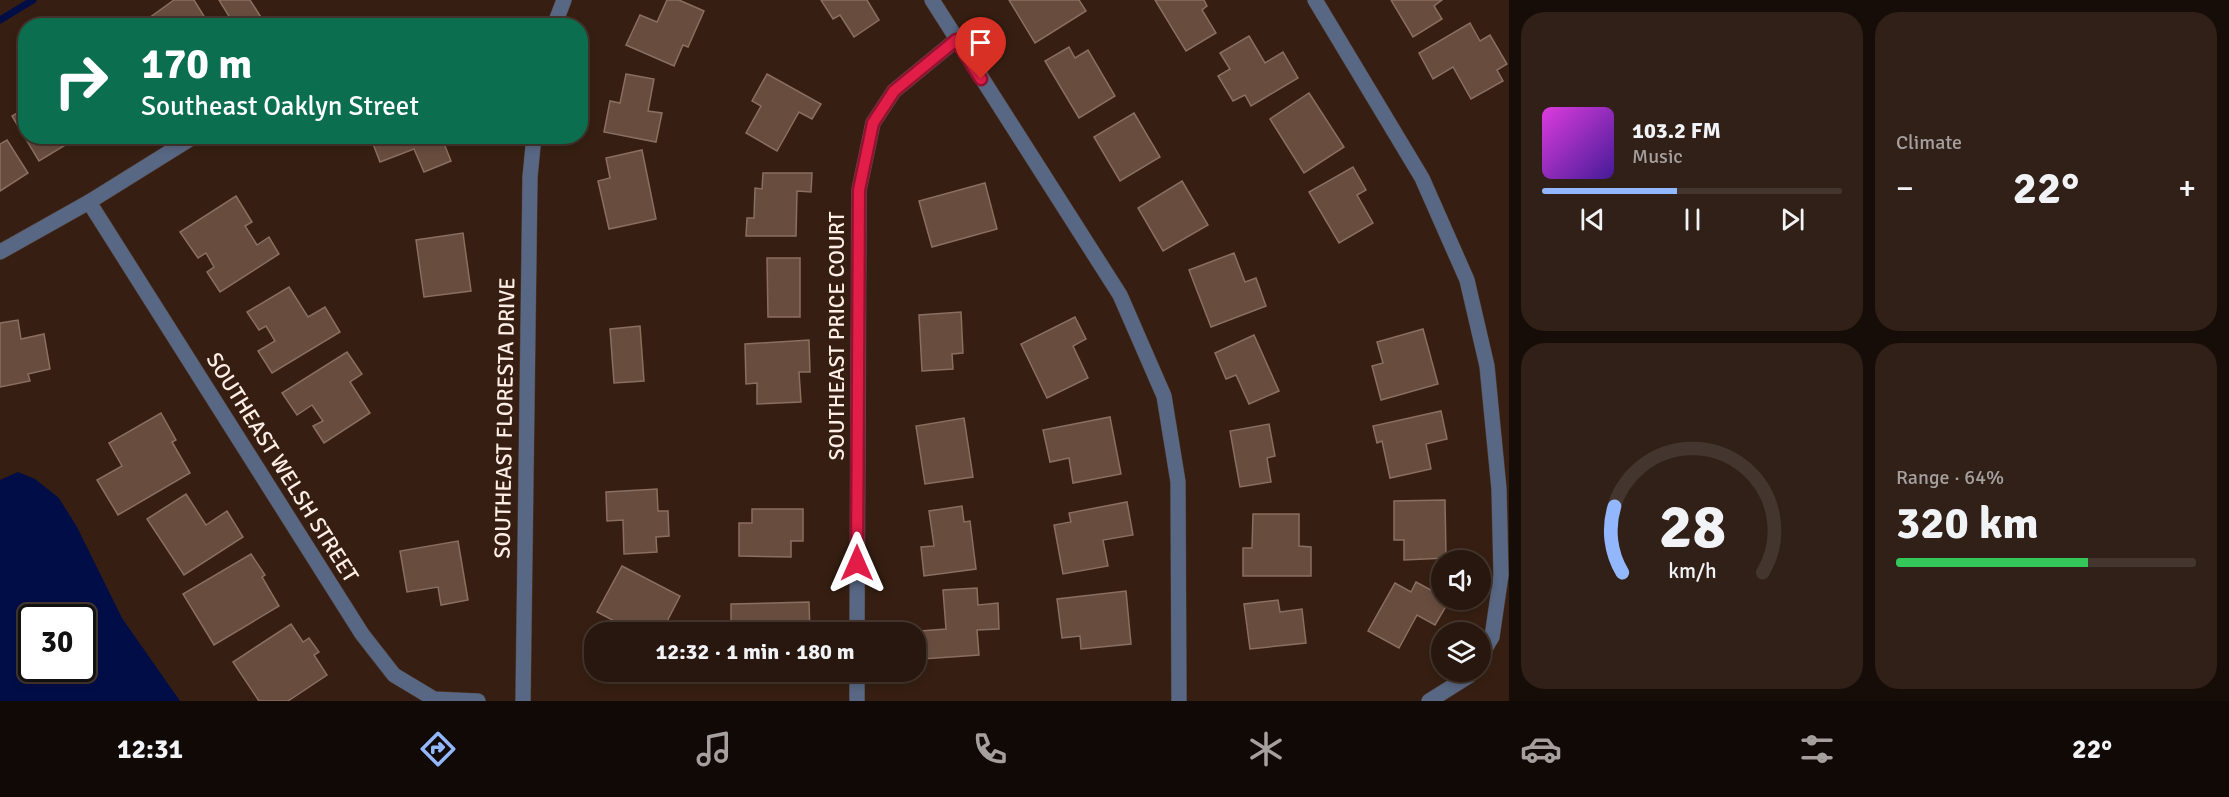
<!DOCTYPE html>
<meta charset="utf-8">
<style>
:root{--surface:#28170e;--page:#302017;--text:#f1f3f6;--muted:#a59f9e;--line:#44362e;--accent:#93b7fd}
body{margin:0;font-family:Signika,sans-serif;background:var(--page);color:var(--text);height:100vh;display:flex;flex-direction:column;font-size:22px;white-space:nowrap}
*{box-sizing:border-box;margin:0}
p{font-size:20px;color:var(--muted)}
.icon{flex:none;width:33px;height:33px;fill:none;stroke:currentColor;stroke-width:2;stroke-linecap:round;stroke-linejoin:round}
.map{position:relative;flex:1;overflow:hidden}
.side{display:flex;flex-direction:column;gap:12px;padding:12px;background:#160d08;width:720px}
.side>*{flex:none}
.banner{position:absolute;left:18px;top:18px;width:570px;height:126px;border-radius:24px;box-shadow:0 3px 9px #0003,0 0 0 2px var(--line);background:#0b6e4f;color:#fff;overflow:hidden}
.tools{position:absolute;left:1431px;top:550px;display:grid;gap:12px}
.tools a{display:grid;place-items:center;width:60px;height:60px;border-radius:50%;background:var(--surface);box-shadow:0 3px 9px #0003,0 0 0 2px var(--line);font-size:30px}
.speed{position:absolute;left:18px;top:604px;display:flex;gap:12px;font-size:30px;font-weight:700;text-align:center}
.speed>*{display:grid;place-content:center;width:78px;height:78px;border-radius:50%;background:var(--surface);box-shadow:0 3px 9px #0003,0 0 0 2px var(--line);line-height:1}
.speed .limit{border:3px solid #111;border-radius:9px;background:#fff;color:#111}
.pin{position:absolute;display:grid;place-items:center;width:51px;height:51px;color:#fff;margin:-62px -26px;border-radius:50% 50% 50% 0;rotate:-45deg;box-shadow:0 0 6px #0007}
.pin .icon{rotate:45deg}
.me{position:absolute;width:66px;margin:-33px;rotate:0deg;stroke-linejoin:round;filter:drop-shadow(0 0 4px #0008)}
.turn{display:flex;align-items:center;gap:21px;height:126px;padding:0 24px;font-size:27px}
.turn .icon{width:78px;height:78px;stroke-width:2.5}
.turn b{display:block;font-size:42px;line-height:51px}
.big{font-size:45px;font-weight:800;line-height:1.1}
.side .card{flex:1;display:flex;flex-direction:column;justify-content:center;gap:9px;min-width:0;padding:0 21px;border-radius:24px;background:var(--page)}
.side .dial{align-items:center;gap:0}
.dial svg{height:156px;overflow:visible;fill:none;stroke:var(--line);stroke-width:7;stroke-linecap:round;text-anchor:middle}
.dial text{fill:var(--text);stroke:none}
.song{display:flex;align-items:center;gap:18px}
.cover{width:72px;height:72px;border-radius:9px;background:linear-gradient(135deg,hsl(300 70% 55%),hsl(260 70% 35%))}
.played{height:6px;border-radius:3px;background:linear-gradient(90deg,var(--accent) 45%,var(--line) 45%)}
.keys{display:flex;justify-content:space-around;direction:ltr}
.heat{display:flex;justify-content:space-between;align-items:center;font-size:33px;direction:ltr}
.charge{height:9px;border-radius:4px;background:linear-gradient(90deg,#34c759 64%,var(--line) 0)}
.side .tiles{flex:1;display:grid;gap:12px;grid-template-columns:repeat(2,1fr)}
.trip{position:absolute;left:584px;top:622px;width:342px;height:60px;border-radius:24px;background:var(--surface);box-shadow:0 3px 9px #0003,0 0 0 2px var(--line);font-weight:800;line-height:60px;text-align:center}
.dock{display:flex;height:96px;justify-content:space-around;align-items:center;background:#100906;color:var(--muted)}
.dock .icon{width:42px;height:42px}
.dock .on{color:var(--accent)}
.dock b{font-size:27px;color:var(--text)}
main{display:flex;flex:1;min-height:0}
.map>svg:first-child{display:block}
.water{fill:#000d47;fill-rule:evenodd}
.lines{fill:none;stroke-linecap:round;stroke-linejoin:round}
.stream{stroke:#000d47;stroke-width:7}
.building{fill:#684d3f;stroke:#8a6e5f;stroke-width:1.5}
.minor-casing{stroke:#523c30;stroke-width:16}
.tertiary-casing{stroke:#523c30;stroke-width:16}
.minor{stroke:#586783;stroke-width:15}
.tertiary{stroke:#586783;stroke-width:15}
.route-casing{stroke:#92132f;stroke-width:15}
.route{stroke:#e11d48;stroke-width:10}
.labels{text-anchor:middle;stroke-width:6;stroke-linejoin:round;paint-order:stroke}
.street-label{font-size:22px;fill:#ffeee6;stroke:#361f12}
</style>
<main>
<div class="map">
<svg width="1509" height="701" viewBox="0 0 1509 701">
<rect width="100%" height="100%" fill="#361f12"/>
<path class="water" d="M18,472L35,479L59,498L77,527L122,618L180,701H0V480ZM32,618H82V669H32Z"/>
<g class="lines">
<path class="stream" d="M0,20L33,0"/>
</g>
<g class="building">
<path d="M174,0H194L210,26H138Z"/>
<path d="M219,0H250L266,25L235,26Z"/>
<path d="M667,0H679L704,11L688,47L683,45L674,66L626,45L640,15L657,22Z"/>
<path d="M821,0H867L879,20L854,37L840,15L833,19Z"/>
<path d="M1009,0H1079L1086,11L1035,43Z"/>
<path d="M1155,0H1204L1207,6L1202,10L1216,33L1186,51Z"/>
<path d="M1391,0H1442L1434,6L1442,19L1413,37Z"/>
<path d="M1470,23L1480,41L1490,35L1507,64L1497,70L1503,81L1471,99L1453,67L1433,79L1419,53Z"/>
<path d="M1249,36L1265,63L1283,52L1298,78L1251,106L1245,95L1233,101L1218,76L1230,69L1220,53Z"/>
<path d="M1069,47L1075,58L1088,50L1115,96L1079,118L1045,61Z"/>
<path d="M626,74L654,79L648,111L662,113L656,142L604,132L610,101L620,103Z"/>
<path d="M767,74L821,104L812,119L799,112L777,151L746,133L761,106L752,101Z"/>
<path d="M1309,93L1344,147L1304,173L1270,119Z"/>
<path d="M26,108V136H62L67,144L39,161L12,116Z"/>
<path d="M1134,113L1160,157L1120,181L1094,137Z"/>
<path d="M370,136H441L451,161L424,172L414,149L380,162Z"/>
<path d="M7,140L28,173L0,191V144Z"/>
<path d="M642,150L656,219L609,229L598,181L610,178L606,158Z"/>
<path d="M1353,167L1366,190L1357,195L1373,223L1339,243L1309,192Z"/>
<path d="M763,173H812L811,192L797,191L796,236H746L747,218H754L755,188L762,189Z"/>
<path d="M1182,181L1208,225L1163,251L1138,208Z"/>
<path d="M985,183L997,229L932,247L919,201Z"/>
<path d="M236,196L252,222L245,226L257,245L269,237L279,254L220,292L207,272L214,267L206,253L198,258L180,232Z"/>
<path d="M463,233L471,291L424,297L416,240Z"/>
<path d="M1234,253L1245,282L1256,278L1266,306L1211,327L1189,270Z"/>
<path d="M767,258H800V317H768Z"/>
<path d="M289,287L308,317L325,307L340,332L272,373L258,351L275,341L266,326L259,330L247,312Z"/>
<path d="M961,312L963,353L952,354L953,369L922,371L919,315Z"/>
<path d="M1075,317L1086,339L1073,346L1088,378L1047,398L1021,344Z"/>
<path d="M18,320L21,339L44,334L50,369L28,374L30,381L0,387V323Z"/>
<path d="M640,326L644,381L614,383L610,329Z"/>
<path d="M1423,329L1438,384L1381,400L1372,366L1383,363L1377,342Z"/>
<path d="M1254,335L1279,391L1249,404L1236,375L1226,379L1215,353Z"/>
<path d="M809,340L810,372H799L801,402L757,404V383L746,384L745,344Z"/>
<path d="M347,352L362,374L350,382L370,413L324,443L313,426L323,421L312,405L297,415L282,393Z"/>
<path d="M1441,411L1447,439L1426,444L1431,469L1390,478L1382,441L1377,443L1373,426Z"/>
<path d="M161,413L176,440L172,442L190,473L118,515L97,480L122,466L109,443Z"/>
<path d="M1110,417L1121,474L1073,483L1069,458L1050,462L1043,430Z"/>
<path d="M964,418L973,477L925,484L916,426Z"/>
<path d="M1269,424L1275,456L1267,458L1271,482L1240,487L1230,431Z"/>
<path d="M657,489L658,511H668L669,536L656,537L657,552L624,554L623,520L607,521L606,492Z"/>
<path d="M186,494L206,525L227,511L243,537L184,575L147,519Z"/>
<path d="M1445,500L1446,558L1404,560V540H1394V501Z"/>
<path d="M1127,502L1133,535L1103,540L1108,566L1063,574L1054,525L1071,522L1069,513Z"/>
<path d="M962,506L964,522L970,521L976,569L924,576L921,547L934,546L929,511Z"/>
<path d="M752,509H803V541H791V557L739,556V523H752Z"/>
<path d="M1253,514H1299V546L1311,547V576H1243V548H1252Z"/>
<path d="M458,541L468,600L441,605L438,587L407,592L400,551Z"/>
<path d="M251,554L265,575L262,577L279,606L214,645L183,594Z"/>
<path d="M622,566L680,596L661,633H637L597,612Z"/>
<path d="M1416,582L1442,596V600L1449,601L1435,625L1417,615L1399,648L1368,631L1395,583L1411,592Z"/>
<path d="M977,588L978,605L998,603L999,629L977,630L979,655L922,659L920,631L946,629L943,590Z"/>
<path d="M1126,591L1131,644L1081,649L1080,636L1062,638L1057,599Z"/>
<path d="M1278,600L1280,612L1302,609L1306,643L1250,649L1244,604Z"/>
<path d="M809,602L810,633H731V604Z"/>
<path d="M291,624L303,642L309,638L319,652L314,655L327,675L288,701H259L233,662Z"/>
</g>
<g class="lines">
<defs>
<g id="minor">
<path d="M932,0L1120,295L1164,396L1178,482L1179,701"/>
<path d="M1315,0L1422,178L1467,280L1487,366L1499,489L1501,575L1492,637L1480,657"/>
<path d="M422,26H432"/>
<path d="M89,202L362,634L394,675L434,699L478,701"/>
<path d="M0,252L89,202L195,136"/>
<path d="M857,633L859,190L873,123L894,91L956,40"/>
<path d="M857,701V672"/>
<path d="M1429,701L1469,676L1471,672"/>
</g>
<g id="tertiary">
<path d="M554,26L564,0"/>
<path d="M523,701L530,177L534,136"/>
</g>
</defs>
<use href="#minor" class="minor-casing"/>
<use href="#tertiary" class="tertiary-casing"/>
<use href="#minor" class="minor"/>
<use href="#tertiary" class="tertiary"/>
</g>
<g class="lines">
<defs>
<path id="route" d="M857,563L859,190L873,123L894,91L956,40L981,79"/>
</defs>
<use href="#route" class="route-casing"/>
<use href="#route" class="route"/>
</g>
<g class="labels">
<g class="street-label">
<text transform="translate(836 336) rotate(-90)" y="8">SOUTHEAST PRICE COURT</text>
<text transform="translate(504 418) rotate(-89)" y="8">SOUTHEAST FLORESTA DRIVE</text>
<text transform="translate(283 467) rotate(58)" y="8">SOUTHEAST WELSH STREET</text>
</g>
</g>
</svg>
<div class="tools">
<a><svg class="icon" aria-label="sound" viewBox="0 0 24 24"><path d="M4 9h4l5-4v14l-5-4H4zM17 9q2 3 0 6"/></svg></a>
<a><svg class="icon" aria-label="layers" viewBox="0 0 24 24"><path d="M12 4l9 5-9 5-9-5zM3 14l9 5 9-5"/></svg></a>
</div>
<div class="speed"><div class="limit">30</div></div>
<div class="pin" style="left:981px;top:79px;background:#d93025"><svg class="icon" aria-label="arrive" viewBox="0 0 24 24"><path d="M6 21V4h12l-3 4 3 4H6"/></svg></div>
<svg class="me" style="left:857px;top:563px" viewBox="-20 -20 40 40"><path d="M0-17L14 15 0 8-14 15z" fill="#e11d48" stroke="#fff" stroke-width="4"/></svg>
<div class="trip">12:32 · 1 min · 180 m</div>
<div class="banner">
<div class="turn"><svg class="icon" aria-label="right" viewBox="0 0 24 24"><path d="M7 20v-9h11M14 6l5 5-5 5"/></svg><div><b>170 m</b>Southeast Oaklyn Street</div></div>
</div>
</div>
<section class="side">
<div class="tiles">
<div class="card">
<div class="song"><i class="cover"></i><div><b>103.2 FM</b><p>Music</p></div></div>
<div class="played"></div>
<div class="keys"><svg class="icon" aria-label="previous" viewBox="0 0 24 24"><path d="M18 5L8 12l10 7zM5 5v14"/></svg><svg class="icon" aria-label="pause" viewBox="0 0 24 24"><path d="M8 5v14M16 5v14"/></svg><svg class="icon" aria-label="next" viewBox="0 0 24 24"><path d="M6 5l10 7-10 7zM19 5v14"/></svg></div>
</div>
<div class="card"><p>Climate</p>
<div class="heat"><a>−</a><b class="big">22°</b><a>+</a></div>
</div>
<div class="card dial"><svg viewBox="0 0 100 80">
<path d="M14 69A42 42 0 1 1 86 69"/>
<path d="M14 69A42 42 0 0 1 10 35" stroke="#93b7fd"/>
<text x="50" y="56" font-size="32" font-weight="700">28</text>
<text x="50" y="72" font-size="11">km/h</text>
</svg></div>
<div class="card"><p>Range · 64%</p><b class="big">320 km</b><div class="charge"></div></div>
</div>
</section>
</main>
<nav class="dock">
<b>12:31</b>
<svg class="icon on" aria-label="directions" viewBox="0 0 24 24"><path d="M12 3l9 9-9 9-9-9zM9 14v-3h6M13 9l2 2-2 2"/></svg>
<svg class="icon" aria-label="music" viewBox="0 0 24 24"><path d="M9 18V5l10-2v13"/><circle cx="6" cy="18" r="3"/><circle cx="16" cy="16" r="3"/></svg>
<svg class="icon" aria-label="phone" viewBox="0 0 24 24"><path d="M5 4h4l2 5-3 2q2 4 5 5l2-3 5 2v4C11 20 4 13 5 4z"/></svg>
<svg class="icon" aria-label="climate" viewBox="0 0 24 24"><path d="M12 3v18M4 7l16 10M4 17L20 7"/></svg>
<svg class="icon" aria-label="car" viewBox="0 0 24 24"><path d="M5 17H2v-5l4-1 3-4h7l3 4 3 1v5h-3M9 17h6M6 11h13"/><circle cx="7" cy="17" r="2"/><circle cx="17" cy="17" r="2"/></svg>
<svg class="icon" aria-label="filters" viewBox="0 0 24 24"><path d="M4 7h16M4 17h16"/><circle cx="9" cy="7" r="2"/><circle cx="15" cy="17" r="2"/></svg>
<b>22°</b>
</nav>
